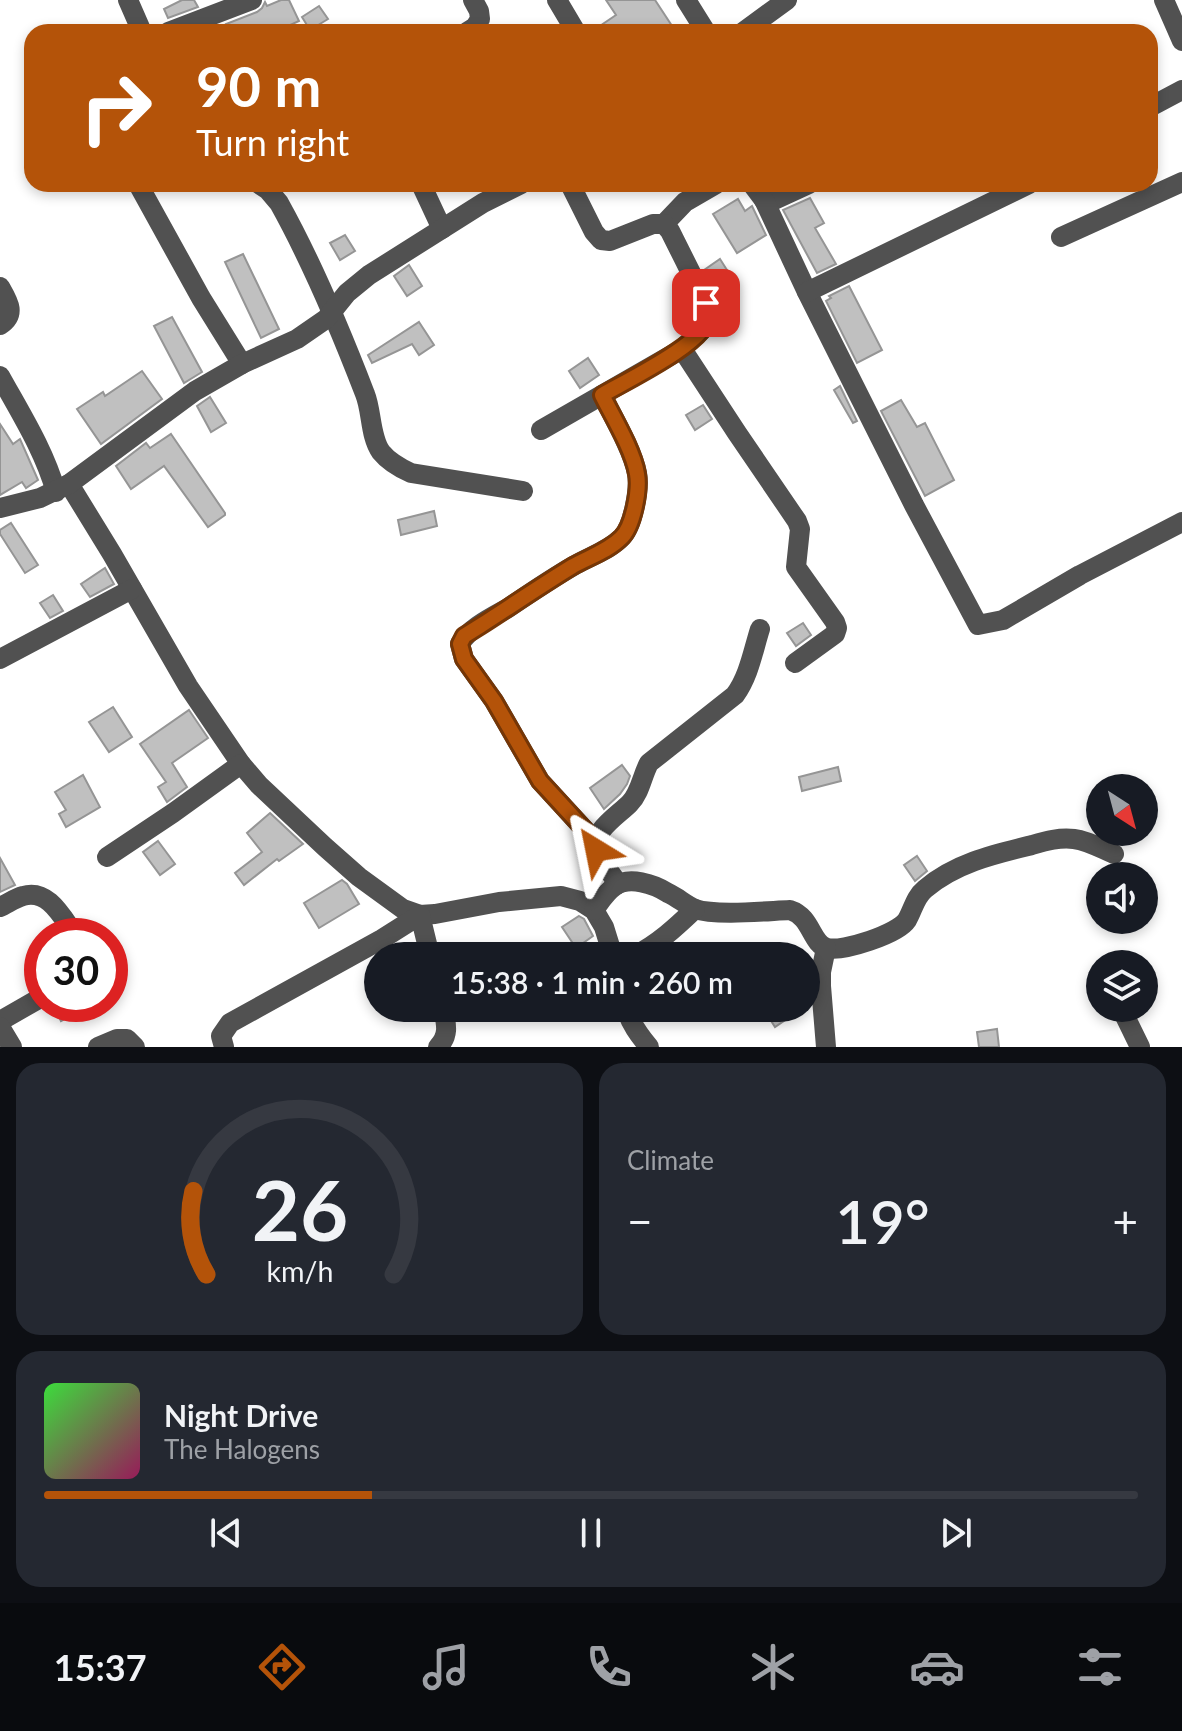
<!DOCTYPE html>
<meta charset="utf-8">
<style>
:root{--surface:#171b24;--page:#242831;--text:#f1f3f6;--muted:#9ea1a6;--line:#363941;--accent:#b45309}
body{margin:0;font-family:Lato,sans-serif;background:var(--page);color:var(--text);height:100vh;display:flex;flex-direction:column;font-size:30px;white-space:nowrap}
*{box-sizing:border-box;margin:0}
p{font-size:26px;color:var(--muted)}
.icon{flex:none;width:44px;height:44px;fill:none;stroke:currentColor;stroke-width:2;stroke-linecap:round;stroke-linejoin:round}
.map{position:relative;height:1047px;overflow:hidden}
.panel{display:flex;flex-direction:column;gap:16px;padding:16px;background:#0d0f14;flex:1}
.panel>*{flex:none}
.guide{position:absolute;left:24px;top:24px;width:1134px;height:168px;border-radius:24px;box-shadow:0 4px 12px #0003;background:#b45309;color:#fff;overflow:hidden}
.needle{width:52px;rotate:144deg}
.fabs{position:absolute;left:1086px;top:774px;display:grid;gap:16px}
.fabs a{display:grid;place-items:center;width:72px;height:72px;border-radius:50%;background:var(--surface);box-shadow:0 4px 12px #0003;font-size:40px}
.speed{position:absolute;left:24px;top:918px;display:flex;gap:16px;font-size:40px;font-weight:700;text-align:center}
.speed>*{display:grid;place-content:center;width:104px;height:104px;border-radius:50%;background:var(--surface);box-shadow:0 4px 12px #0003;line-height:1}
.speed .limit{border:12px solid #d22;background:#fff;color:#111}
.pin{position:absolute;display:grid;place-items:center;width:68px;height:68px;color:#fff;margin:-34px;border-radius:16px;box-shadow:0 4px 12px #0006}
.me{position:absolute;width:88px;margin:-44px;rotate:325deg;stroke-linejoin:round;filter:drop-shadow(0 0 6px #0008)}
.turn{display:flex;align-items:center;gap:28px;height:168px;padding:0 40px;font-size:36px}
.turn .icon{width:104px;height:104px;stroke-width:2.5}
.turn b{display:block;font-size:56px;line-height:68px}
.big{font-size:60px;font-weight:600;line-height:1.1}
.panel .card{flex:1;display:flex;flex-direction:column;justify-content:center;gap:12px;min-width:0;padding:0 28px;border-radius:24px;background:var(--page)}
.panel .dial{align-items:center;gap:0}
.dial svg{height:208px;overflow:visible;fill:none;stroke:var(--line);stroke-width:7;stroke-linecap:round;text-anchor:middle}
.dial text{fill:var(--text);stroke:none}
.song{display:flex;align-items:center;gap:24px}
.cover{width:96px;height:96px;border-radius:12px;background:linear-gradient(135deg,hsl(120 70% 55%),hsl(330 70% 35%))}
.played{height:8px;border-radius:4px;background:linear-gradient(90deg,var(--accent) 30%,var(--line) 30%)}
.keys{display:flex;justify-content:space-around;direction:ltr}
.heat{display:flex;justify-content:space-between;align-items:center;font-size:44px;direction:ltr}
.panel .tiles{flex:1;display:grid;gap:16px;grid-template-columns:1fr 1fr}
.card:last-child{grid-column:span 2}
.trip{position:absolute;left:364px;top:942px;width:456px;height:80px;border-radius:40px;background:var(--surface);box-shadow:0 4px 12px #0003;font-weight:600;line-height:80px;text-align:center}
.tab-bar{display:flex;height:128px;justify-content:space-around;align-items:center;background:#090b0e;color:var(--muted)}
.tab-bar .icon{width:56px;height:56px}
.tab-bar .active{color:var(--accent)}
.tab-bar b{font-size:36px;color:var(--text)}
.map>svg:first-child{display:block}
.building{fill:#c0c0c0;stroke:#959595;stroke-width:2}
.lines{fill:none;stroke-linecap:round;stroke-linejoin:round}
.minor{stroke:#515151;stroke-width:20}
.route-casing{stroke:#753606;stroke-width:20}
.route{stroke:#b45309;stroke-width:14}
</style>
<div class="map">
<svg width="1182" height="1047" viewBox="0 0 1182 1047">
<rect width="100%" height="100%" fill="#fff"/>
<g class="building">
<path d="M182,0H194L198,7L168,18L164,9Z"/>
<path d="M281,0H289L299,21L275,32H230L226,24L257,12L262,8L265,2L267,6Z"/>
<path d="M606,0H655L676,32H591L616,15Z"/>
<path d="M319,6L328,19L310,30L302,17Z"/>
<path d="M810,198L824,223L815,228L836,264L817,273L783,210Z"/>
<path d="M738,199L745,211L752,206L766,235L737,253L713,214Z"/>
<path d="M345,235L355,251L340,260L330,243Z"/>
<path d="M243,254L279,329L261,338L225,262Z"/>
<path d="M720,259L732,278L714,289L704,270Z"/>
<path d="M409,265L422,286L407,296L394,276Z"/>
<path d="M849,286L882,350L857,363L826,301L831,298L829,296Z"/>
<path d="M172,317L202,372L184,383L154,326Z"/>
<path d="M419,322L434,345L419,355L412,344L372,363L368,355Z"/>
<path d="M588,358L599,375L580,388L569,371Z"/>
<path d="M142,371L162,399L101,444L77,409L103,392L105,396Z"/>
<path d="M840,386L857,421L853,423L834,390Z"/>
<path d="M210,397L226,423L211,432L197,406Z"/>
<path d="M901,400L917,427L925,423L954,480L925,496L881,411Z"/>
<path d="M703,405L712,419L695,430L686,415Z"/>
<path d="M0,424L13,444L20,439L38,480L26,488L22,482L0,495Z"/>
<path d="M171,434L225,513V515L208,527L164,466L131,489L116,466L146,443L150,448Z"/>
<path d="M434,511L437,526L401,535L398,520Z"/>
<path d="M11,523L38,565L25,573L0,534V530Z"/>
<path d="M105,568L114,584L90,597L81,584Z"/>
<path d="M53,595L63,611L50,618L40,603Z"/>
<path d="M803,623L811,635L796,646L787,633Z"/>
<path d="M113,707L132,737L109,752L89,722Z"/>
<path d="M189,710L208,738L172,763L187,787L167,802L158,787L166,782L140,744Z"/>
<path d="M622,765L630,776L627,784L620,794L604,809L590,788Z"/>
<path d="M838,767L841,781L802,791L799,777Z"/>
<path d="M83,775L100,807L66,827L59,814L66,810L55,792Z"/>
<path d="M270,813L303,844L279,861L277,859L244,885L235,873L262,852L247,833Z"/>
<path d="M158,841L175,864L160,875L143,852Z"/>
<path d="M917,856L927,871L915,881L904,865Z"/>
<path d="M0,858L15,885L0,892Z"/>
<path d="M342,880L347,884L359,904L319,928L304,903Z"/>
<path d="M579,916L584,919L593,936L576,948L562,927Z"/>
<path d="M53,1004H92L61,1021Z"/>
<path d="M763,1008H803L775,1027Z"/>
<path d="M997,1029L999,1047H979L977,1032Z"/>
</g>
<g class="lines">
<g class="minor">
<path d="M128,0L142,32"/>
<path d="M557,0L576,32"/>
<path d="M686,0L706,32"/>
<path d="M1164,0L1182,41"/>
<path d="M168,32L252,0"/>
<path d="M467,32L475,27L480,19L479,11L473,0"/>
<path d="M743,32L787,0"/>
<path d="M1150,107L1182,90"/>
<path d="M138,184L201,298L242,364"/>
<path d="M259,184L268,190L279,203C313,264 340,329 365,394C372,411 370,437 381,452C389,462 400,468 411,473L523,491"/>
<path d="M421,184L442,229"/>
<path d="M752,184L764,200L770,202L809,184"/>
<path d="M764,200L807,292L914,505L978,625L1003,620L1080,575L1182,522"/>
<path d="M664,224L685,202L716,184"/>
<path d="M1061,237L1182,182"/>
<path d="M0,287C8,301 17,314 0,325"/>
<path d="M807,292L1029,184"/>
<path d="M682,349L737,433L797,521L800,529L796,567L835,622L837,628L835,634L795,663"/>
<path d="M0,376C21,414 44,450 56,492"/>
<path d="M541,430L682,349L704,328L709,316L706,303L670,231L664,224H653L610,241L601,240L594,232L570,184"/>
<path d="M69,484L112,554L188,686L241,764L259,785L325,847L359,877L403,909L420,915L435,914L499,902L561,896L580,901L594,910L604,927L613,956"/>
<path d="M0,508L40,498L69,484L195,391L242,364L297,339L326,319L347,293L369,275L483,203L521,184"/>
<path d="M0,659L132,589"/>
<path d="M595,841L540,781L494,701L464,659L460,644C469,628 492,617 508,608C530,593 552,578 575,565C590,556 610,550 622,537C633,526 640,488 637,473C632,449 613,417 602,395"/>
<path d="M107,857L173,813L241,764"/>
<path d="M618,884C611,873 602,863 597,852C589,832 619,815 630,803C640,793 642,776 649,763L735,695C749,676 753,651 760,629"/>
<path d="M0,907C7,904 15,898 23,896C49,888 63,919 76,936"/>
<path d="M594,910C600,902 606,892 615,886C629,876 654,884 668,893C677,897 686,905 695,909C716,916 766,911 790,910C812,917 811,944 827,948C843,952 898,934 907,920C913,910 915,897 925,889C955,863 995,854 1032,845C1046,841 1060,837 1074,839C1089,841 1102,849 1114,854"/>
<path d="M826,948L821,972V986L826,1047"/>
<path d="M634,956C658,944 676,927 695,909"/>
<path d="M626,1008C630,1023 639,1035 649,1047"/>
<path d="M1121,1008L1140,1047"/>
<path d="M0,1021L42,997"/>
<path d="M0,1027L12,1047"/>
<path d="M98,1047L117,1039H127L135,1047"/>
<path d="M224,1047L221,1036L230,1023L382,939L420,915L430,956"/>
<path d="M438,1047C450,1035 446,1023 443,1008"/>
</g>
</g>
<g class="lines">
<defs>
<path id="route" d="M596,850L595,841L540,781L494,701L464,659L460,644L464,636L480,626C511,606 542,585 573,566C589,557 608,551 621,538C633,527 640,490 637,474C633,450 613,417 602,395C624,382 708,342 709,316C710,312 707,308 706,303"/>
</defs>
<use href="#route" class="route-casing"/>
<use href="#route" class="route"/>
</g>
</svg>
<div class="fabs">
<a><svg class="needle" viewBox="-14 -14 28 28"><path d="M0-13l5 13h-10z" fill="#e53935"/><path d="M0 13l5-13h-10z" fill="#9ea1a6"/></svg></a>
<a><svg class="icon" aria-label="sound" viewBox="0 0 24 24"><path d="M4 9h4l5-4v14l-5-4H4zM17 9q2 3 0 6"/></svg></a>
<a><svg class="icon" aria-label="layers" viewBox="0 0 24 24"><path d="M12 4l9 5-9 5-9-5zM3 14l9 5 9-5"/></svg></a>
</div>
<div class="speed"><div class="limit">30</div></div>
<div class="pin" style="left:706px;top:303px;background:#d93025"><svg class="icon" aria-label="arrive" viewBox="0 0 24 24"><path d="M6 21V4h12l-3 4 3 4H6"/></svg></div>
<svg class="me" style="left:596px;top:850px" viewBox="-20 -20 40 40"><path d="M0-17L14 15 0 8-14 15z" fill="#b45309" stroke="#fff" stroke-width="4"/></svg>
<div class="trip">15:38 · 1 min · 260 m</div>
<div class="guide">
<div class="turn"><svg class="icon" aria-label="right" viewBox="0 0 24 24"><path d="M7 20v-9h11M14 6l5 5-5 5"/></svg><div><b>90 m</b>Turn right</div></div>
</div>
</div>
<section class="panel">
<div class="tiles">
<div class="card dial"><svg viewBox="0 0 100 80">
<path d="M14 69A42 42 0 1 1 86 69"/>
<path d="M14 69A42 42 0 0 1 9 37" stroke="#b45309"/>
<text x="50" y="56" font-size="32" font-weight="700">26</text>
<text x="50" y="72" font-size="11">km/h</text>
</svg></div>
<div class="card"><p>Climate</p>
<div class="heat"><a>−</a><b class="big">19°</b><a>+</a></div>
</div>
<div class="card">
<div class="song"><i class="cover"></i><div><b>Night Drive</b><p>The Halogens</p></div></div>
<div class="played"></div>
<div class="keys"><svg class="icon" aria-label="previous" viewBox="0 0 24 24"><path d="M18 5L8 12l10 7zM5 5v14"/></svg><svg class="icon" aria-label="pause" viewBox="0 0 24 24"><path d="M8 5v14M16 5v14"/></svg><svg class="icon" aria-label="next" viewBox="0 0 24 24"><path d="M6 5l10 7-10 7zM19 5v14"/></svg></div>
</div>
</div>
</section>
<nav class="tab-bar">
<b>15:37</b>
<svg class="icon active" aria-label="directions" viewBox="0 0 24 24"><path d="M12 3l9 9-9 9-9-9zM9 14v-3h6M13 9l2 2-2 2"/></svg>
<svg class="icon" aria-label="music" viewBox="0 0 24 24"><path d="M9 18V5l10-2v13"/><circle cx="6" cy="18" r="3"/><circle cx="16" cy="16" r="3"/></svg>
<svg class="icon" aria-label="phone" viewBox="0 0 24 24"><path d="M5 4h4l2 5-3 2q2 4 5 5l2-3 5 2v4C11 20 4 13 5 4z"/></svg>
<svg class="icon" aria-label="climate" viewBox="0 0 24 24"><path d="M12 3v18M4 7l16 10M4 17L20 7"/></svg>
<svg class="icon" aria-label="car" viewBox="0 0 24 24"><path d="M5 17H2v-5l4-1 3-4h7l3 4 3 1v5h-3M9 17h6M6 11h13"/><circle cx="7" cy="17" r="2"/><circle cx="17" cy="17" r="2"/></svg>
<svg class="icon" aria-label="filters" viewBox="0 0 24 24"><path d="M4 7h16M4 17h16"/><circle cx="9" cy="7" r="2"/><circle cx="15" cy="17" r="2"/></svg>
</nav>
